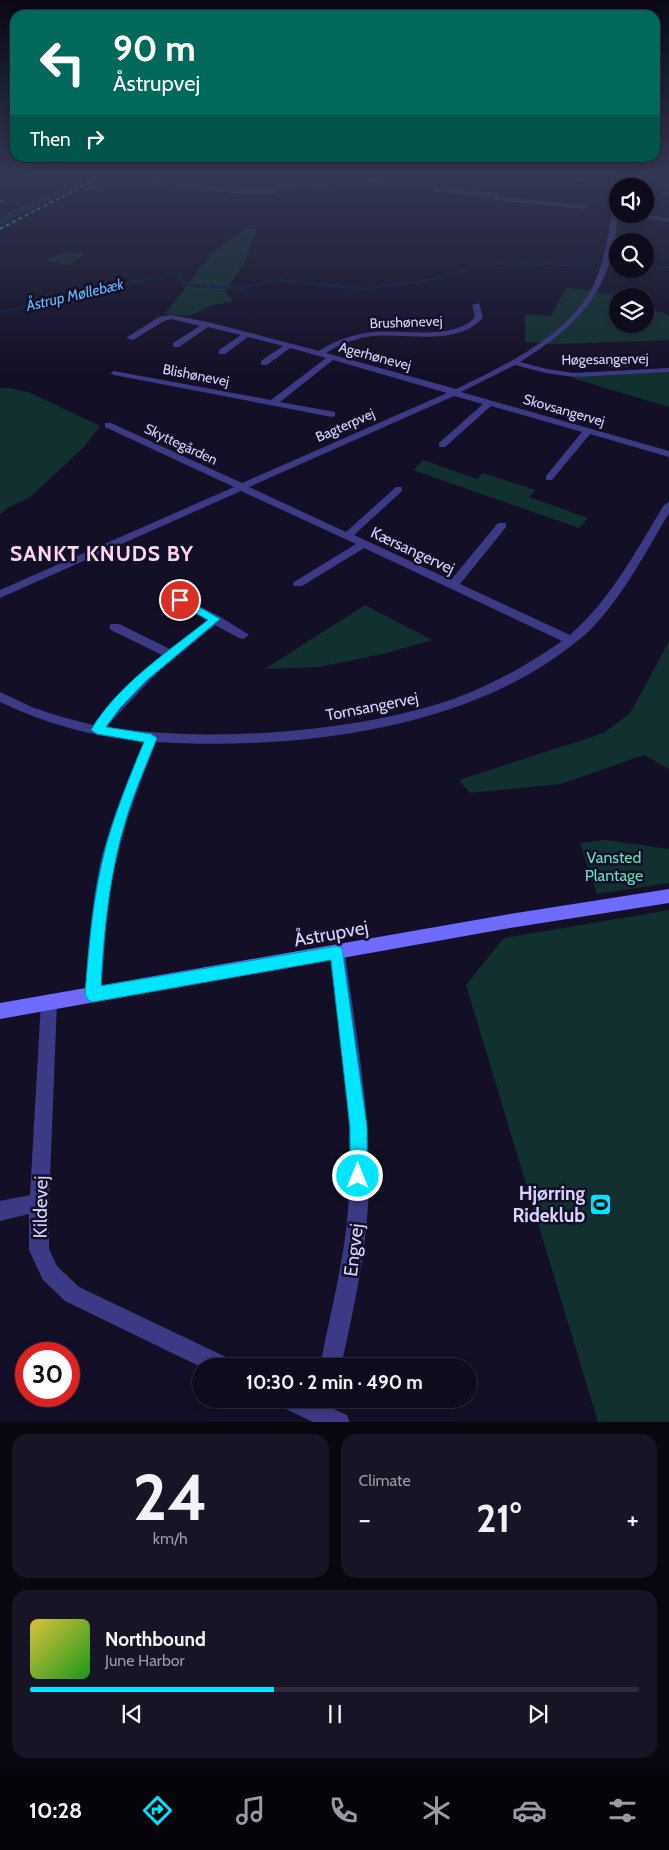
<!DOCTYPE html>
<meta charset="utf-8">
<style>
:root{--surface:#0e0b1c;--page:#171425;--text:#f1f3f6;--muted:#9b9ba3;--line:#2e2b3b;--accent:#00e5ff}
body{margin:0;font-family:Cabin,sans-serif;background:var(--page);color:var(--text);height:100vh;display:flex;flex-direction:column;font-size:19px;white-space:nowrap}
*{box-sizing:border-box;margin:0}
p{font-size:16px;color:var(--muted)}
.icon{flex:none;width:28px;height:28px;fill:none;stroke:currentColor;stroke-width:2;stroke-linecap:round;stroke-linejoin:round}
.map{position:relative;height:1422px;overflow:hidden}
.panel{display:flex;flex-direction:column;gap:12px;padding:12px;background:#08060f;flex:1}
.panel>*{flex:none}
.guide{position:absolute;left:10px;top:10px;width:650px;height:152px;border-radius:15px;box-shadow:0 2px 8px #0003,0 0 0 1px var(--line);background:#00695c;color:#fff;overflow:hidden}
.controls{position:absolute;left:609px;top:178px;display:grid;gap:10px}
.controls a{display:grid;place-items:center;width:45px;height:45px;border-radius:50%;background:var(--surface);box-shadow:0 2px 8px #0003,0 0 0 1px var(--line);font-size:25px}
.speed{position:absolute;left:15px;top:1342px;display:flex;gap:10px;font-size:25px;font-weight:700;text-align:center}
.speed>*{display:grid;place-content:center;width:65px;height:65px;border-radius:50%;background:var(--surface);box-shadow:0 2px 8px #0003,0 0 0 1px var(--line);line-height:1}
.speed .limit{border:8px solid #d22;background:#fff;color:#111}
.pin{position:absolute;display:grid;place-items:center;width:42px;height:42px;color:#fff;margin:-21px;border:2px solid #fff;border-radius:50%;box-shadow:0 1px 5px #0007}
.me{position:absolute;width:55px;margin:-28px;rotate:0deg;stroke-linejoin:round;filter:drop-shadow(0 0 4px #0008)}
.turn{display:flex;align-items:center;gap:18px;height:105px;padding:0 20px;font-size:22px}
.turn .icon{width:65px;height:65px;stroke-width:2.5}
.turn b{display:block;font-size:35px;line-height:42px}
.then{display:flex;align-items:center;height:48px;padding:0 20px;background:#0003;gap:10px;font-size:19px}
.big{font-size:38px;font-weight:700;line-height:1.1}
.panel .widget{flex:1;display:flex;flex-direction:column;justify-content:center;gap:8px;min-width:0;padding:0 18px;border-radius:15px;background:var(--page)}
.panel .dial{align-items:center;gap:0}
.dial b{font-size:65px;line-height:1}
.song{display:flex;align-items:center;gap:15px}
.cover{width:60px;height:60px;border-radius:8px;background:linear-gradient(135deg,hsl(50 70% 55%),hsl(120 70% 35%))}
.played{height:5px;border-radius:2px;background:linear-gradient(90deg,var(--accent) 40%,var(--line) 40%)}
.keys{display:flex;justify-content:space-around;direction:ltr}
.heat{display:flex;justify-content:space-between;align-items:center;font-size:28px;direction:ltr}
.panel .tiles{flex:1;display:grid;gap:12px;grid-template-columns:1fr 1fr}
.widget:last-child{grid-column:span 2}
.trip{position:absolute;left:192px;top:1358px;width:285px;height:50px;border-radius:25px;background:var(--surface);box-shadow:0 2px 8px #0003,0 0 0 1px var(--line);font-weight:700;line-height:50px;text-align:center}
.tabs{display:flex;height:80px;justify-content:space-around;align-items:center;background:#06040b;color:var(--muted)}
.tabs .icon{width:35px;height:35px}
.tabs .selected{color:var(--accent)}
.tabs b{font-size:22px;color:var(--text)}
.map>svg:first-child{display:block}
.green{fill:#12302f}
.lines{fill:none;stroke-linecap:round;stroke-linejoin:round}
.stream-far1{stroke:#0a1f44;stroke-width:2}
.stream{stroke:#0a1f44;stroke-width:2.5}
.street{fill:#3d3a85;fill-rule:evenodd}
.secondary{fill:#6f6bff;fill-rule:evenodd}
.rail{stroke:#00e5ff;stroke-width:2;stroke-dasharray:4 3;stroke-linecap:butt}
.route{fill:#00e5ff;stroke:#0095a6}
.labels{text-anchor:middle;stroke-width:5;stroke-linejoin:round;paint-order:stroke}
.far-street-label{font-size:14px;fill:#d9d4ff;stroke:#130f26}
.far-water-label{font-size:15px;font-style:italic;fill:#62b6ff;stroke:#130f26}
.street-label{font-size:16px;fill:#d9d4ff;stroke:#130f26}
.park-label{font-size:16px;fill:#5fe0c0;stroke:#130f26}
.near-street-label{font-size:19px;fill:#d9d4ff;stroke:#130f26}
.near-poi-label{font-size:19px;font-weight:bold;fill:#d9d4ff;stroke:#130f26;text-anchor:end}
.district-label{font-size:21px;font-weight:bold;letter-spacing:1px;fill:#ffd6f0;stroke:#130f26}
</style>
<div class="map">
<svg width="669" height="1423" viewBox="0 0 669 1423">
<rect width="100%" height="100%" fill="#130f26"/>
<g class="green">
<path d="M81,174H98L0,225V216L61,190Z"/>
<path d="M111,174H134L104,192L85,189Z"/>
<path d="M247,228L257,229L244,264L225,291L233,301L210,306L189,316L165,314L211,254Z"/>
<path d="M65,252L84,254L70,265L47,261L48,259Z"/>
<path d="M566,288L588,290L617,296L618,324H645V305L669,316V340L557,344L525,342V314L551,316Z"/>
<path d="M669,372V407L575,379V376Z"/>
<path d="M0,388H9L31,393L100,426L84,447L29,498L7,508L0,515Z"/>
<path d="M423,460L477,479L483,473L535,490L529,497L588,518L579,528L413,470Z"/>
<path d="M365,605L432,640L383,654L319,667L265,669Z"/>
<path d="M669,641V769L644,755L561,784L470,793L459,780L604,733L631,712Z"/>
<path d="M606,840L669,849V883L597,894L580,843Z"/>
<path d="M669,910V1422H598L466,985L504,938Z"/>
</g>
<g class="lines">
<g class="stream-far1">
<path d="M611,270L633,271L669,267"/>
<path d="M137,281L170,274L178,275L183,281"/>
<path d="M272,281H292"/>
<path d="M424,281C440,279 456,272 472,268C511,259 553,264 592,268"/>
</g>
<g class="stream">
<path d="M182,280L189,285L205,287"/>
<path d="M280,280L364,289L430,280"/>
<path d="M210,287L239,288L278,280"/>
<path d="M0,312L142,280"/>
</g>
<g class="street">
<path d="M0,174L49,177L52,179L49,181L0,176Z"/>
<path d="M502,174H519L590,181L587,183Z"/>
<path d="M622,177L669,182V186L620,180Z"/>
<path d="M147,178L231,189L273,190L276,192L273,194L231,193L145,181Z"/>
<path d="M386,179L384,182L275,188L272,186Z"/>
<path d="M435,188L498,193L501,195L498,197L433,191Z"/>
<path d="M669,190V194L663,196L660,194Z"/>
<path d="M496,197L584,205L587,207L584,209L494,200Z"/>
<path d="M618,197C618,280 589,319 520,362L547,369L574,373L669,368V372L574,377L546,373L515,365L461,392L669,451V457L590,434L552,480H546V476L582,432L491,406L445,447H439V443L483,404L454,396L249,487L346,532L396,487H402V491L354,535L451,580L498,523H506V527L460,584L570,635C611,599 636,551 664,505L669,502V513C645,553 624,595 591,629C580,640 568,648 556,657C447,733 285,750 156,742C140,783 124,823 115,865C106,907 104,951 101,994L99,1000L93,1002L87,1000L85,994C88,951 91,907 100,864C110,822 127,782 144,741C93,737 46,724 0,702V692L34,708L62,717L93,725L119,695L162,655L111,630L109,627L111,624H119L170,649L207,620L176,603L174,600L180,596L219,616L249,635L243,639L239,638L215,625L157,673L106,727C209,743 357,733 456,698C494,684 529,664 562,641L364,548L302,586H294L293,584L294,582L356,544L241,491L0,598V590L234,487L105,427V423H111L242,483L447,393L333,360L280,402L335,412V416L332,417L114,375L110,373L114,371L271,400L326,358L290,348L267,365H261V361L283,346L248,337L225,354H219V350L241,335L208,327L179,347H173V343L200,326L171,319L164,321L133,340L126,338L159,317L171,315L208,322L319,351C335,340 354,334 374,332C402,329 455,341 475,317L472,305L479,303L483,317C460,347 406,333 373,336C356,338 340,344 326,353L456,389C503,366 571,335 594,284C606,258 609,227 615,199Z"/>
<path d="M0,199L6,202L0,203Z"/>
<path d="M621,214H635L669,218V222Z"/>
<path d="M337,946L343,948L345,953C355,1027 369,1100 369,1175C369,1240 355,1304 341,1366H320C330,1314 344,1263 348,1210C355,1124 340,1038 329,953L331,948Z"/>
<path d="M49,994L55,996L57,1002L49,1203V1249L57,1266L79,1287L230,1359L233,1366L201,1367L65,1301L43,1280L29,1250V1214L0,1221V1201L30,1195L41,1002L43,996Z"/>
<path d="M279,1399H333L331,1408L347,1415L350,1423H315L282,1407Z"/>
</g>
<path class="secondary" d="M669,889V903L510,928L0,1019V1003L510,914Z"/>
<path class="rail" d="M0,229L105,174"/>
</g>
<linearGradient id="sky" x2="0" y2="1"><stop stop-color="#0a0815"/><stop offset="0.47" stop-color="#333752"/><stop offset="1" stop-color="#333752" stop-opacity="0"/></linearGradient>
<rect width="669" height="373" fill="url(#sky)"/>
<path class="route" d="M180,596L220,619L147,680L120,708L106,727L151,734L157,738C147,763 136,788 128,813C110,869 104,928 101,986L337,946L342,948L367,1127V1176L364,1182L358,1184L353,1182L350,1176V1127L331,960L93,1002L88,1000L85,994C89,945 93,895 106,846C116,810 130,776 144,742L97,734L91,730C117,685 169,651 208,620L176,602L175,600Z"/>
<defs>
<symbol id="stadium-square" viewBox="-11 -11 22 22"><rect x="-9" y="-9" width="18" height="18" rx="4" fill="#00e5ff" stroke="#130f26"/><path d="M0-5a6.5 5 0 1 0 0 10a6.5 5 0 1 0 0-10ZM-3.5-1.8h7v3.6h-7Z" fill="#111"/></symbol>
</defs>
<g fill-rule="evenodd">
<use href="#stadium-square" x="588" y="1192" width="25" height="25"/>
</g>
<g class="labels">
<g class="far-street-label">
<text transform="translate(406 322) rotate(-2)" y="5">Brushønevej</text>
<text transform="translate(375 356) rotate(15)" y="5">Agerhønevej</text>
<text transform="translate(605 359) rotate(-1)" y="5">Høgesangervej</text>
<text transform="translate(196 375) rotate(11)" y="5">Blishønevej</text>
<text transform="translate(564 410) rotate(16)" y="5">Skovsangervej</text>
<text transform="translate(345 425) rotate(-24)" y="5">Bagterpvej</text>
<text transform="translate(181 444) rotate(25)" y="5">Skyttegården</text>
</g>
<g class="far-water-label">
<text transform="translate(75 295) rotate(-13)" y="5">Åstrup Møllebæk</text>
</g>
<g class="street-label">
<text transform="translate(413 550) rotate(25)" y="6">Kærsangervej</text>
<text transform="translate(372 706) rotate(-11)" y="6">Tornsangervej</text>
</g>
<g class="park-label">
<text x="614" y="863">Vansted<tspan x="614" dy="18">Plantage</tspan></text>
</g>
<g class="near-street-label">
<text transform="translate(331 933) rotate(-10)" y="7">Åstrupvej</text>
<text transform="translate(40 1207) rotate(-89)" y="7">Kildevej</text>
<text transform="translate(353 1250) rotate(-83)" y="7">Engvej</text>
</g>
<g class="near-poi-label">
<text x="585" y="1200">Hjørring<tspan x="585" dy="22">Rideklub</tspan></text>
</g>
<g class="district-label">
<text x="102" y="561">SANKT KNUDS BY</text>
</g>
</g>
</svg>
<div class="controls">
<a><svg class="icon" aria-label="sound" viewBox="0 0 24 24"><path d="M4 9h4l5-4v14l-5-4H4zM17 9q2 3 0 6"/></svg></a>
<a><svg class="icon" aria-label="search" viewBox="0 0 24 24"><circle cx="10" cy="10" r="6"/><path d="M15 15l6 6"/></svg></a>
<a><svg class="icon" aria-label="layers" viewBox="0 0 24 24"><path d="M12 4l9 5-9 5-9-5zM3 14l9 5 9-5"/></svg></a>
</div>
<div class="speed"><div class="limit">30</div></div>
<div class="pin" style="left:180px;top:600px;background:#d93025"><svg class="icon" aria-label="arrive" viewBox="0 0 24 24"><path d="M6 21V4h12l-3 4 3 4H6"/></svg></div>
<svg class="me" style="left:358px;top:1176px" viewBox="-20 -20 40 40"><circle r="17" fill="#00e5ff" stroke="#fff" stroke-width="3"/><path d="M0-11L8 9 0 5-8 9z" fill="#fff"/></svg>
<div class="trip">10:30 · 2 min · 490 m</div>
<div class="guide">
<div class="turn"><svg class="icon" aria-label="left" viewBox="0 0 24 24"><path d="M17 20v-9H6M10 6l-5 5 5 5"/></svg><div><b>90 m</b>Åstrupvej</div></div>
<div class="then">Then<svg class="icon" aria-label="right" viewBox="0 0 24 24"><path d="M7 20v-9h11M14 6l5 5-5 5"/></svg></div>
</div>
</div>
<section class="panel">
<div class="tiles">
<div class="widget dial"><b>24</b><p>km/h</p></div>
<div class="widget"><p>Climate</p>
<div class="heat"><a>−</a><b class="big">21°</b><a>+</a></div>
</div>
<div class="widget">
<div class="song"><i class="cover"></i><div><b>Northbound</b><p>June Harbor</p></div></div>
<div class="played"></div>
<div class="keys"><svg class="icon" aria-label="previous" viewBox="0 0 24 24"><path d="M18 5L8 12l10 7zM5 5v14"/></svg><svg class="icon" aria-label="pause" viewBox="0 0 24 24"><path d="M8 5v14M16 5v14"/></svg><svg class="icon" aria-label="next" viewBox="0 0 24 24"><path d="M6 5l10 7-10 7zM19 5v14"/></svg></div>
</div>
</div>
</section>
<nav class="tabs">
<b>10:28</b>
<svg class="icon selected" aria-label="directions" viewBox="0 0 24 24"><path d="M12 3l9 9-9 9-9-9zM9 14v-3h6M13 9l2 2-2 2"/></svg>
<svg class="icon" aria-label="music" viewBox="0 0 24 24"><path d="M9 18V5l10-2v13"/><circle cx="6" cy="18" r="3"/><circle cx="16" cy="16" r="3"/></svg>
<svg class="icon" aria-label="phone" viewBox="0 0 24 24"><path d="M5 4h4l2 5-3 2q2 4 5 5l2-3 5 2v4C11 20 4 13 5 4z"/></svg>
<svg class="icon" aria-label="climate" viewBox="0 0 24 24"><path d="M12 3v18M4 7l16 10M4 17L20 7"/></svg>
<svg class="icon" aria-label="car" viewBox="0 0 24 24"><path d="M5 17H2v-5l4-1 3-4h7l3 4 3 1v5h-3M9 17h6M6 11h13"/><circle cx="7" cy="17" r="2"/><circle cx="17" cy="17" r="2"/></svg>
<svg class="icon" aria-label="filters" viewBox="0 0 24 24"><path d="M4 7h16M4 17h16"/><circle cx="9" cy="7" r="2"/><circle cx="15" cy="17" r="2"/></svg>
</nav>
